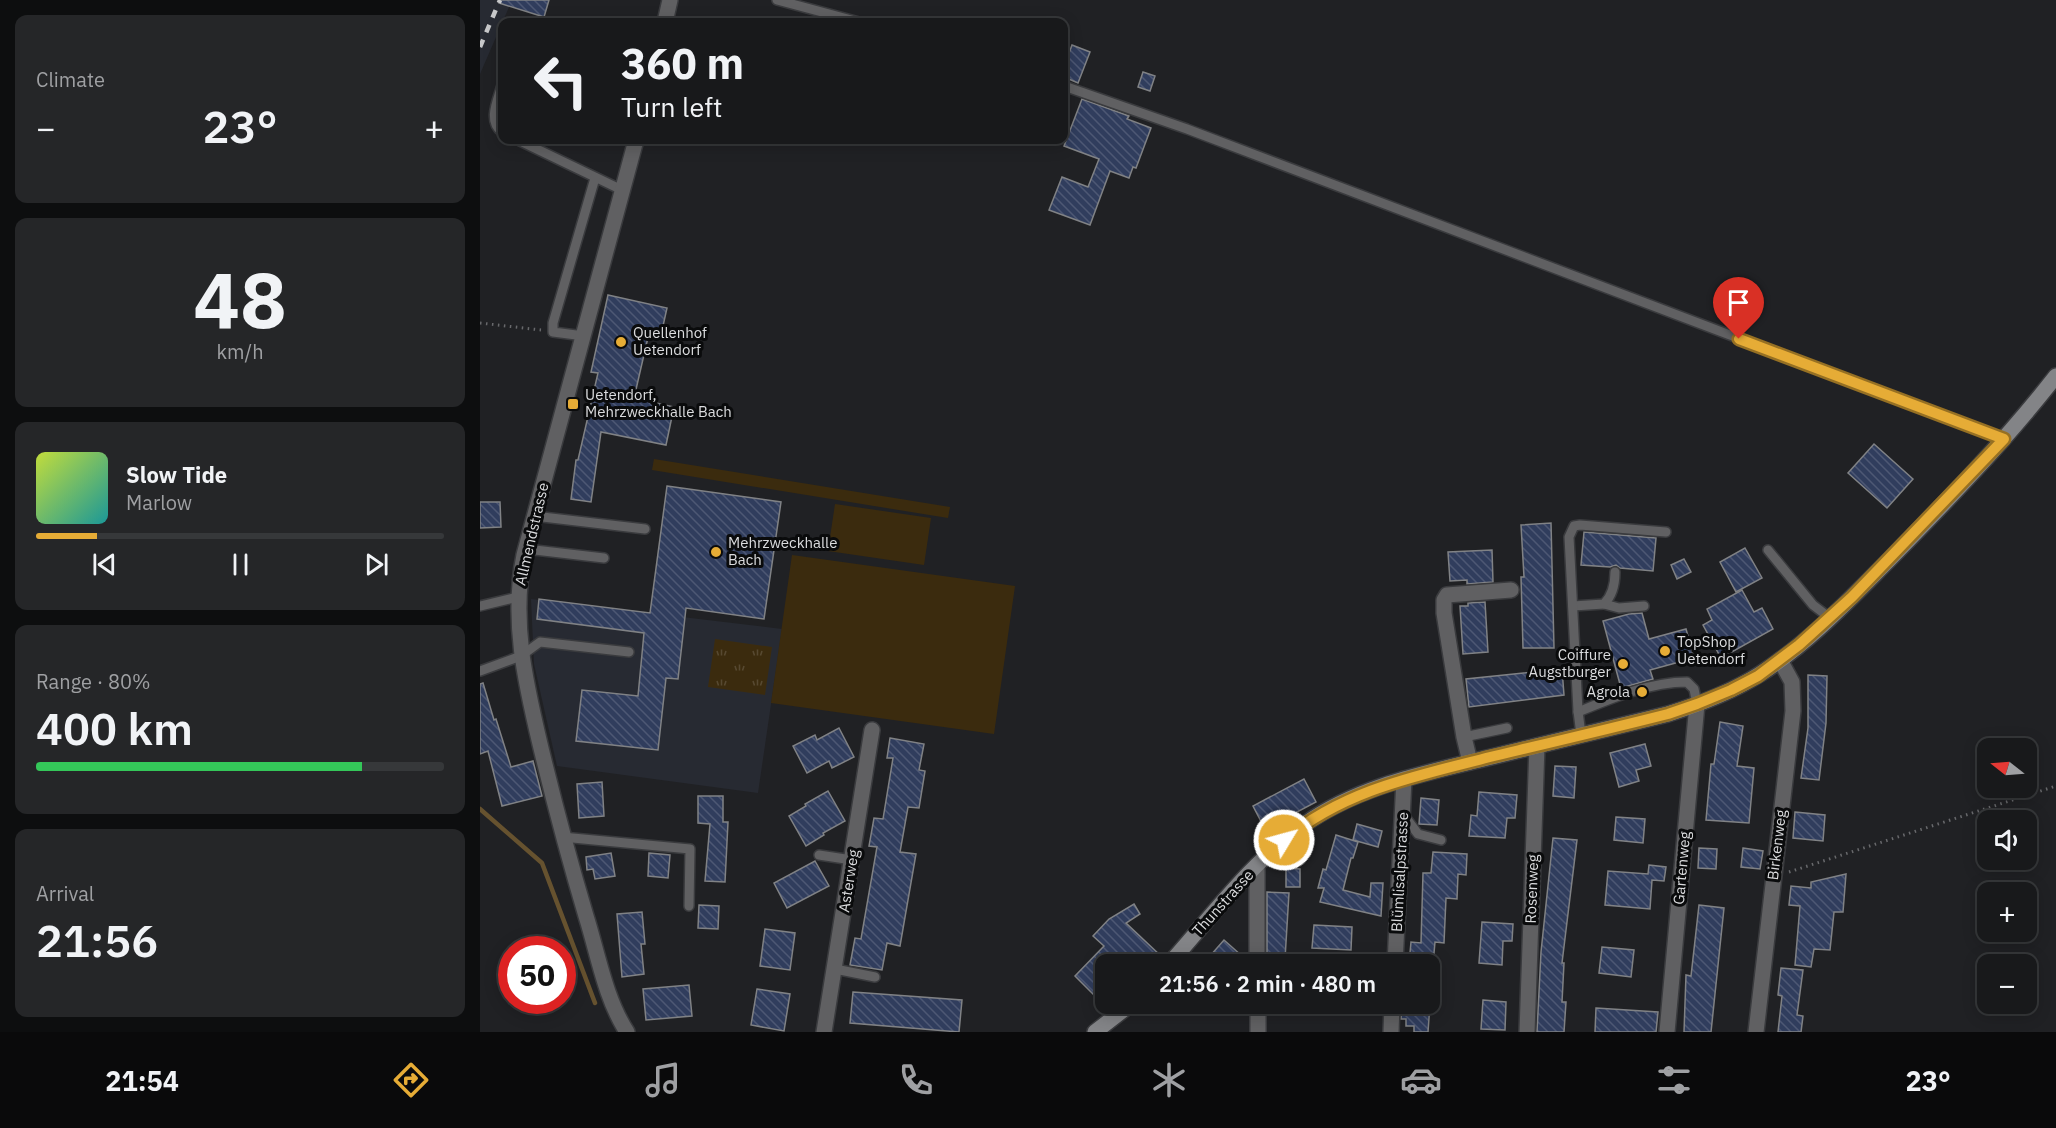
<!DOCTYPE html>
<meta charset="utf-8">
<style>
:root{--surface:#18191b;--page:#252628;--text:#f1f3f6;--muted:#9fa0a3;--line:#36383a;--accent:#e6ac36}
body{margin:0;font-family:"IBM Plex Sans",sans-serif;background:var(--page);color:var(--text);height:100vh;display:flex;flex-direction:column;font-size:22px;white-space:nowrap}
*{box-sizing:border-box;margin:0}
p{font-size:20px;color:var(--muted)}
.icon{flex:none;width:33px;height:33px;fill:none;stroke:currentColor;stroke-width:2;stroke-linecap:round;stroke-linejoin:round}
.map{position:relative;flex:1;overflow:hidden}
.drawer{display:flex;flex-direction:column;gap:15px;padding:15px;background:#0d0e0f;width:480px}
.drawer>*{flex:none}
.hud{position:absolute;left:18px;top:18px;width:570px;height:126px;border-radius:12px;box-shadow:0 3px 15px #0003,0 0 0 2px var(--line);background:#18191b;color:var(--text);overflow:hidden}
.needle{width:39px;rotate:287deg}
.fabs{position:absolute;left:1497px;top:738px;display:grid;gap:12px}
.fabs a{display:grid;place-items:center;width:60px;height:60px;border-radius:12px;background:var(--surface);box-shadow:0 3px 15px #0003,0 0 0 2px var(--line);font-size:30px}
.speed{position:absolute;left:18px;top:936px;display:flex;gap:12px;font-size:30px;font-weight:700;text-align:center}
.speed>*{display:grid;place-content:center;width:78px;height:78px;border-radius:50%;background:var(--surface);box-shadow:0 3px 15px #0003,0 0 0 2px var(--line);line-height:1}
.speed .limit{border:9px solid #d22;background:#fff;color:#111}
.pin{position:absolute;display:grid;place-items:center;width:51px;height:51px;color:#fff;margin:-62px -26px;border-radius:50% 50% 50% 0;rotate:-45deg;box-shadow:0 0 6px #0007}
.pin .icon{rotate:45deg}
.me{position:absolute;width:66px;margin:-33px;rotate:53deg;stroke-linejoin:round;filter:drop-shadow(0 0 4px #0008)}
.turn{display:flex;align-items:center;gap:21px;height:126px;padding:0 24px;font-size:27px}
.turn .icon{width:78px;height:78px;stroke-width:2.5}
.turn b{display:block;font-size:42px;line-height:51px}
.big{font-size:45px;font-weight:600;line-height:1.1}
.drawer .tile{flex:1;display:flex;flex-direction:column;justify-content:center;gap:9px;min-width:0;padding:0 21px;border-radius:12px;background:var(--page)}
.drawer .dial{align-items:center;gap:0}
.dial b{font-size:78px;line-height:1}
.song{display:flex;align-items:center;gap:18px}
.cover{width:72px;height:72px;border-radius:9px;background:linear-gradient(135deg,hsl(70 70% 55%),hsl(180 70% 35%))}
.played{height:6px;border-radius:3px;background:linear-gradient(90deg,var(--accent) 15%,var(--line) 15%)}
.keys{display:flex;justify-content:space-around;direction:ltr}
.heat{display:flex;justify-content:space-between;align-items:center;font-size:33px;direction:ltr}
.charge{height:9px;border-radius:4px;background:linear-gradient(90deg,#34c759 80%,var(--line) 0)}
.trip{position:absolute;left:615px;top:954px;width:345px;height:60px;border-radius:12px;background:var(--surface);box-shadow:0 3px 15px #0003,0 0 0 2px var(--line);font-weight:600;line-height:60px;text-align:center}
.tabs{display:flex;height:96px;justify-content:space-around;align-items:center;background:#0a0a0b;color:var(--muted)}
.tabs .icon{width:42px;height:42px}
.tabs .current{color:var(--accent)}
.tabs b{font-size:27px;color:var(--text)}
main{display:flex;flex:1;min-height:0}
.map>svg:first-child{display:block}
.built{fill:#272a32}
.grass{fill:#3b2b0e}
.park{fill:url(#park-tufts)}
.lines{fill:none;stroke-linecap:round;stroke-linejoin:round}
.stream{stroke:#66522f;stroke-width:4.5}
.building{fill:url(#building-back-hatch);stroke:#808285;stroke-width:1.5}
.lane-casing{stroke:#3a3b3e;stroke-width:12}
.street-casing{stroke:#3a3b3e;stroke-width:18}
.secondary-casing{stroke:#3a3b3e;stroke-width:18}
.path{stroke:#68696c;stroke-width:3;stroke-dasharray:1.5 4.5;stroke-linecap:butt}
.lane{stroke:#606062;stroke-width:9}
.street{stroke:#606062;stroke-width:15}
.secondary{stroke:#838487;stroke-width:15}
.rail{stroke:#c7c8ca;stroke-width:4.5;stroke-dasharray:8 8;stroke-linecap:butt}
.route-casing{stroke:#967023;stroke-width:15}
.route{stroke:#e6ac36;stroke-width:10}
.poi-dot{fill:#e6ac36;stroke:#0a0b0c;stroke-width:2}
.labels{text-anchor:middle;stroke-width:6;stroke-linejoin:round;paint-order:stroke}
.poi-label{font-size:15px;fill:#dbdcde;stroke:#0a0b0c;text-anchor:start}
.street-label{font-size:15px;fill:#dbdcde;stroke:#0a0b0c}
</style>
<main>
<section class="drawer">
<div class="tile"><p>Climate</p>
<div class="heat"><a>−</a><b class="big">23°</b><a>+</a></div>
</div>
<div class="tile dial"><b>48</b><p>km/h</p></div>
<div class="tile">
<div class="song"><i class="cover"></i><div><b>Slow Tide</b><p>Marlow</p></div></div>
<div class="played"></div>
<div class="keys"><svg class="icon" aria-label="previous" viewBox="0 0 24 24"><path d="M18 5L8 12l10 7zM5 5v14"/></svg><svg class="icon" aria-label="pause" viewBox="0 0 24 24"><path d="M8 5v14M16 5v14"/></svg><svg class="icon" aria-label="next" viewBox="0 0 24 24"><path d="M6 5l10 7-10 7zM19 5v14"/></svg></div>
</div>
<div class="tile"><p>Range · 80%</p><b class="big">400 km</b><div class="charge"></div></div>
<div class="tile"><p>Arrival</p><b class="big">21:56</b></div>
</section>
<div class="map">
<svg width="1576" height="1032" viewBox="0 0 1576 1032">
<defs>
<pattern id="park-tufts" width="24" height="20" patternUnits="userSpaceOnUse" patternTransform="scale(1.5)"><rect width="24" height="20" fill="#3b2b0e"/><path d="M3 7l-1-3M5 7V3M7 7l1-3M15 17l-1-3M17 17v-4M19 17l1-3" fill="none" stroke="#574931"/></pattern>
<pattern id="building-back-hatch" width="6" height="6" patternUnits="userSpaceOnUse" patternTransform="scale(1.5)"><rect width="6" height="6" fill="#303d5d"/><path d="M-1 5l2 2M0 0l6 6M5-1l2 2" fill="none" stroke="#4d5874"/></pattern>
</defs>
<rect width="100%" height="100%" fill="#202124"/>
<g class="built">
<path d="M0,0H32L0,74Z"/>
<path d="M51,599L302,629L278,793L77,766L54,664Z"/>
</g>
<g class="grass">
<path d="M174,459L470,507L468,518L172,470Z"/>
<path d="M355,504L451,518L444,565L348,551Z"/>
<path d="M312,555L535,586L514,734L291,703Z"/>
</g>
<path class="park" d="M235,639L292,647L285,695L228,687Z"/>
<g class="lines">
<path class="stream" d="M0,809L62,863L115,1003"/>
</g>
<g class="building">
<path d="M20,0H69L64,17L19,3Z"/>
<path d="M592,45L610,52L598,83L584,77V67Z"/>
<path d="M663,72L675,76L670,91L658,87Z"/>
<path d="M602,99L649,116L647,119L671,128L656,168L653,167L649,178L630,171L610,225L569,210L582,177L608,187L619,159L584,146Z"/>
<path d="M128,295L187,308L181,335L169,333L154,398L194,407L186,445L121,432L111,502L91,499L96,460H98L118,373L111,372Z"/>
<path d="M1394,444L1433,479L1407,508L1368,473Z"/>
<path d="M187,486L301,502L284,619L206,608L198,679L186,678L178,750L96,741L102,690L158,696L164,633L57,619L59,599L170,613Z"/>
<path d="M0,502H20L21,527L0,528Z"/>
<path d="M1071,523L1074,648H1043L1041,577H1044L1041,525Z"/>
<path d="M1104,532L1176,538L1173,571L1140,568L1136,565L1130,567L1101,565Z"/>
<path d="M1265,548L1282,578L1256,592L1240,562Z"/>
<path d="M1012,550L1013,582L987,584V580L970,581L968,552Z"/>
<path d="M1204,559L1211,572L1197,579L1191,565Z"/>
<path d="M1262,590L1274,612L1282,608L1293,629L1241,658L1223,625L1232,620L1227,609Z"/>
<path d="M1005,602L1008,652L983,654L980,606H988V603Z"/>
<path d="M1162,613L1169,639L1206,629L1214,658L1170,670L1173,679L1141,688L1123,621L1149,614Z"/>
<path d="M1082,669L1084,695L989,707L986,679Z"/>
<path d="M1328,675L1347,676L1346,723L1339,780L1321,778L1328,728Z"/>
<path d="M3,683L14,720L16,719L31,767L53,761L62,796L22,806L8,751L0,754V684Z"/>
<path d="M1240,722L1263,726L1257,766L1274,768L1269,823L1226,820L1231,764H1234Z"/>
<path d="M359,728L374,757L352,768L349,761L327,773L313,746L335,735L337,740Z"/>
<path d="M410,738L444,744L439,770L445,771L439,808L428,807L420,852L436,854L420,946L407,943L402,970L370,965L375,938L381,939L397,847L389,846L394,818L403,819L413,758H407Z"/>
<path d="M1165,744L1171,766L1156,770L1159,781L1139,787L1130,753Z"/>
<path d="M1075,766L1096,767L1094,798L1073,796Z"/>
<path d="M824,779L836,802L785,829L773,806Z"/>
<path d="M122,782L124,816L99,818L97,784Z"/>
<path d="M348,791L365,821L343,833L344,835L326,846L309,816L326,806L325,804Z"/>
<path d="M999,792L1037,795L1035,818H1027L1025,838L989,836L991,815L997,816Z"/>
<path d="M218,796H243V822H248L245,882L225,881L230,824L218,823Z"/>
<path d="M941,798L959,800L957,825L939,824Z"/>
<path d="M1315,812L1345,815L1343,841L1313,838Z"/>
<path d="M1136,817L1165,819L1163,843L1134,840Z"/>
<path d="M877,824L902,831L898,847L873,840Z"/>
<path d="M856,835L878,842L873,858H871L863,890L890,897L891,883H903L901,916L840,902L844,888H838L843,869L846,870Z"/>
<path d="M1073,838L1097,840L1082,963H1084L1082,1002H1086L1084,1032H1057L1061,952Z"/>
<path d="M1219,848L1237,849L1236,869L1218,868Z"/>
<path d="M1263,848L1283,851L1280,869L1261,867Z"/>
<path d="M953,852L987,854L986,875L978,874L977,899L966,898L964,943L955,942L953,964H929L931,942L941,943L943,873H951Z"/>
<path d="M131,853L135,876L115,879L113,869L107,870L106,857Z"/>
<path d="M169,853L190,855L188,878L168,876Z"/>
<path d="M335,861L349,886L307,908L294,883Z"/>
<path d="M1169,865L1186,867L1184,881L1172,880L1170,909L1125,905L1128,871L1168,874Z"/>
<path d="M806,868L820,869V887H806Z"/>
<path d="M1366,874L1363,912H1354L1350,950L1334,949L1331,967L1315,965L1320,906L1309,905L1311,886L1331,888V882Z"/>
<path d="M787,892L809,893L805,959L787,958Z"/>
<path d="M654,904L660,914L646,923L682,957L675,964H626V1007L595,976L624,946L613,936L629,919Z"/>
<path d="M219,905L239,906L238,929L218,928Z"/>
<path d="M1219,905L1244,908L1231,1032H1204L1206,975L1211,976Z"/>
<path d="M162,912L165,944H161L164,974L142,977L137,914Z"/>
<path d="M1002,922L1033,924L1032,941H1023L1022,965L999,963Z"/>
<path d="M834,925L872,927L871,950L832,948Z"/>
<path d="M285,929L315,933L310,970L280,966Z"/>
<path d="M744,940L762,956L754,964H723Z"/>
<path d="M1122,947L1154,950L1151,977L1119,973Z"/>
<path d="M1301,968L1323,970L1317,1015L1323,1016L1321,1032H1298L1302,996L1298,995Z"/>
<path d="M209,985L212,1016L166,1020L163,989Z"/>
<path d="M277,989L310,994L304,1031L271,1025Z"/>
<path d="M373,992L482,1000L479,1032L370,1023Z"/>
<path d="M1003,1000L1026,1002L1025,1030L1001,1029Z"/>
<path d="M922,1004H950L948,1032H934V1026H926V1019H921Z"/>
<path d="M1116,1008L1178,1012L1176,1032H1115Z"/>
</g>
<g class="lines">
<defs>
<g id="lane">
<path d="M297,0L379,22"/>
<path d="M22,85C18,100 7,121 22,132"/>
<path d="M584,86L707,129L1524,439"/>
<path d="M38,140L142,190"/>
<path d="M104,336L73,332V323L115,178"/>
<path d="M54,516L165,529"/>
<path d="M46,549L124,558"/>
<path d="M1288,550L1333,605L1350,618"/>
<path d="M1124,604L1139,608L1164,606"/>
<path d="M0,606L38,597"/>
<path d="M1093,606L1124,604C1132,596 1135,584 1135,572"/>
<path d="M0,671L41,656L60,642L149,652"/>
<path d="M1098,712C1132,698 1170,682 1207,682L1214,689L1217,704"/>
<path d="M1101,735L1098,711L1089,537L1094,526L1100,525L1186,532"/>
<path d="M984,737L1027,728"/>
<path d="M923,814L938,834L961,840"/>
<path d="M82,837L210,849L209,906"/>
<path d="M339,855L372,860"/>
<path d="M355,969L395,977"/>
</g>
<g id="street">
<path d="M185,22L190,0"/>
<path d="M990,762L984,737L964,613V600L967,595L1031,590"/>
<path d="M777,865V964"/>
<path d="M915,964L924,779"/>
<path d="M778,1004V1032"/>
<path d="M147,1032C125,998 118,954 106,916C89,859 74,802 60,744C45,681 31,620 44,555L156,140"/>
<path d="M344,1032L392,730"/>
<path d="M911,1032L912,1004"/>
<path d="M1047,1032L1057,746"/>
<path d="M1187,1032L1217,704"/>
<path d="M1276,1032L1313,711L1312,682L1300,660"/>
</g>
<g id="secondary">
<path d="M689,964C732,916 771,862 825,824C877,787 941,774 1003,759C1065,744 1126,729 1188,714C1220,704 1252,692 1280,674C1329,643 1370,599 1410,559C1468,500 1525,441 1576,376"/>
<path d="M615,1032L651,1004"/>
</g>
</defs>
<use href="#lane" class="lane-casing"/>
<use href="#street" class="street-casing"/>
<use href="#secondary" class="secondary-casing"/>
<g class="path">
<path d="M0,323L61,330"/>
<path d="M1309,872L1576,786"/>
</g>
<use href="#lane" class="lane"/>
<use href="#street" class="street"/>
<use href="#secondary" class="secondary"/>
<path class="rail" d="M0,47L20,0"/>
</g>
<g class="lines">
<defs>
<path id="route" d="M804,840C864,790 936,776 1010,757C1069,743 1129,729 1188,714L1217,704L1251,690L1278,676L1319,645L1372,597L1524,439L1259,339"/>
</defs>
<use href="#route" class="route-casing"/>
<use href="#route" class="route"/>
</g>
<g class="poi-dot">
<circle cx="141" cy="342" r="6"/>
<rect x="87" y="398" width="12" height="12" rx="3"/>
<circle cx="236" cy="552" r="6"/>
<circle cx="1185" cy="651" r="6"/>
<circle cx="1143" cy="664" r="6"/>
<circle cx="1162" cy="692" r="6"/>
</g>
<g class="labels">
<g class="poi-label">
<text x="153" y="338">Quellenhof<tspan x="153" dy="17">Uetendorf</tspan></text>
<text x="105" y="400">Uetendorf,<tspan x="105" dy="17">Mehrzweckhalle Bach</tspan></text>
<text x="248" y="548">Mehrzweckhalle<tspan x="248" dy="17">Bach</tspan></text>
<text x="1197" y="647">TopShop<tspan x="1197" dy="17">Uetendorf</tspan></text>
<text x="1131" y="660" text-anchor="end">Coiffure<tspan x="1131" dy="17">Augstburger</tspan></text>
<text x="1150" y="697" text-anchor="end">Agrola</text>
</g>
<g class="street-label">
<text transform="translate(52 534) rotate(-77)" y="5">Allmendstrasse</text>
<text transform="translate(1297 845) rotate(-83)" y="5">Birkenweg</text>
<text transform="translate(1202 868) rotate(-85)" y="5">Gartenweg</text>
<text transform="translate(920 872) rotate(-87)" y="5">Blümlisalpstrasse</text>
<text transform="translate(369 881) rotate(-81)" y="5">Asterweg</text>
<text transform="translate(1052 889) rotate(-88)" y="5">Rosenweg</text>
<text transform="translate(743 903) rotate(-48)" y="5">Thunstrasse</text>
</g>
</g>
</svg>
<div class="fabs">
<a><svg class="needle" viewBox="-14 -14 28 28"><path d="M0-13l5 13h-10z" fill="#e53935"/><path d="M0 13l5-13h-10z" fill="#9fa0a3"/></svg></a>
<a><svg class="icon" aria-label="sound" viewBox="0 0 24 24"><path d="M4 9h4l5-4v14l-5-4H4zM17 9q2 3 0 6"/></svg></a>
<a>+</a>
<a>−</a>
</div>
<div class="speed"><div class="limit">50</div></div>
<div class="pin" style="left:1259px;top:339px;background:#d93025"><svg class="icon" aria-label="arrive" viewBox="0 0 24 24"><path d="M6 21V4h12l-3 4 3 4H6"/></svg></div>
<svg class="me" style="left:804px;top:840px" viewBox="-20 -20 40 40"><circle r="17" fill="#e6ac36" stroke="#fff" stroke-width="3"/><path d="M0-11L8 9 0 5-8 9z" fill="#fff"/></svg>
<div class="trip">21:56 · 2 min · 480 m</div>
<div class="hud">
<div class="turn"><svg class="icon" aria-label="left" viewBox="0 0 24 24"><path d="M17 20v-9H6M10 6l-5 5 5 5"/></svg><div><b>360 m</b>Turn left</div></div>
</div>
</div>
</main>
<nav class="tabs">
<b>21:54</b>
<svg class="icon current" aria-label="directions" viewBox="0 0 24 24"><path d="M12 3l9 9-9 9-9-9zM9 14v-3h6M13 9l2 2-2 2"/></svg>
<svg class="icon" aria-label="music" viewBox="0 0 24 24"><path d="M9 18V5l10-2v13"/><circle cx="6" cy="18" r="3"/><circle cx="16" cy="16" r="3"/></svg>
<svg class="icon" aria-label="phone" viewBox="0 0 24 24"><path d="M5 4h4l2 5-3 2q2 4 5 5l2-3 5 2v4C11 20 4 13 5 4z"/></svg>
<svg class="icon" aria-label="climate" viewBox="0 0 24 24"><path d="M12 3v18M4 7l16 10M4 17L20 7"/></svg>
<svg class="icon" aria-label="car" viewBox="0 0 24 24"><path d="M5 17H2v-5l4-1 3-4h7l3 4 3 1v5h-3M9 17h6M6 11h13"/><circle cx="7" cy="17" r="2"/><circle cx="17" cy="17" r="2"/></svg>
<svg class="icon" aria-label="filters" viewBox="0 0 24 24"><path d="M4 7h16M4 17h16"/><circle cx="9" cy="7" r="2"/><circle cx="15" cy="17" r="2"/></svg>
<b>23°</b>
</nav>
